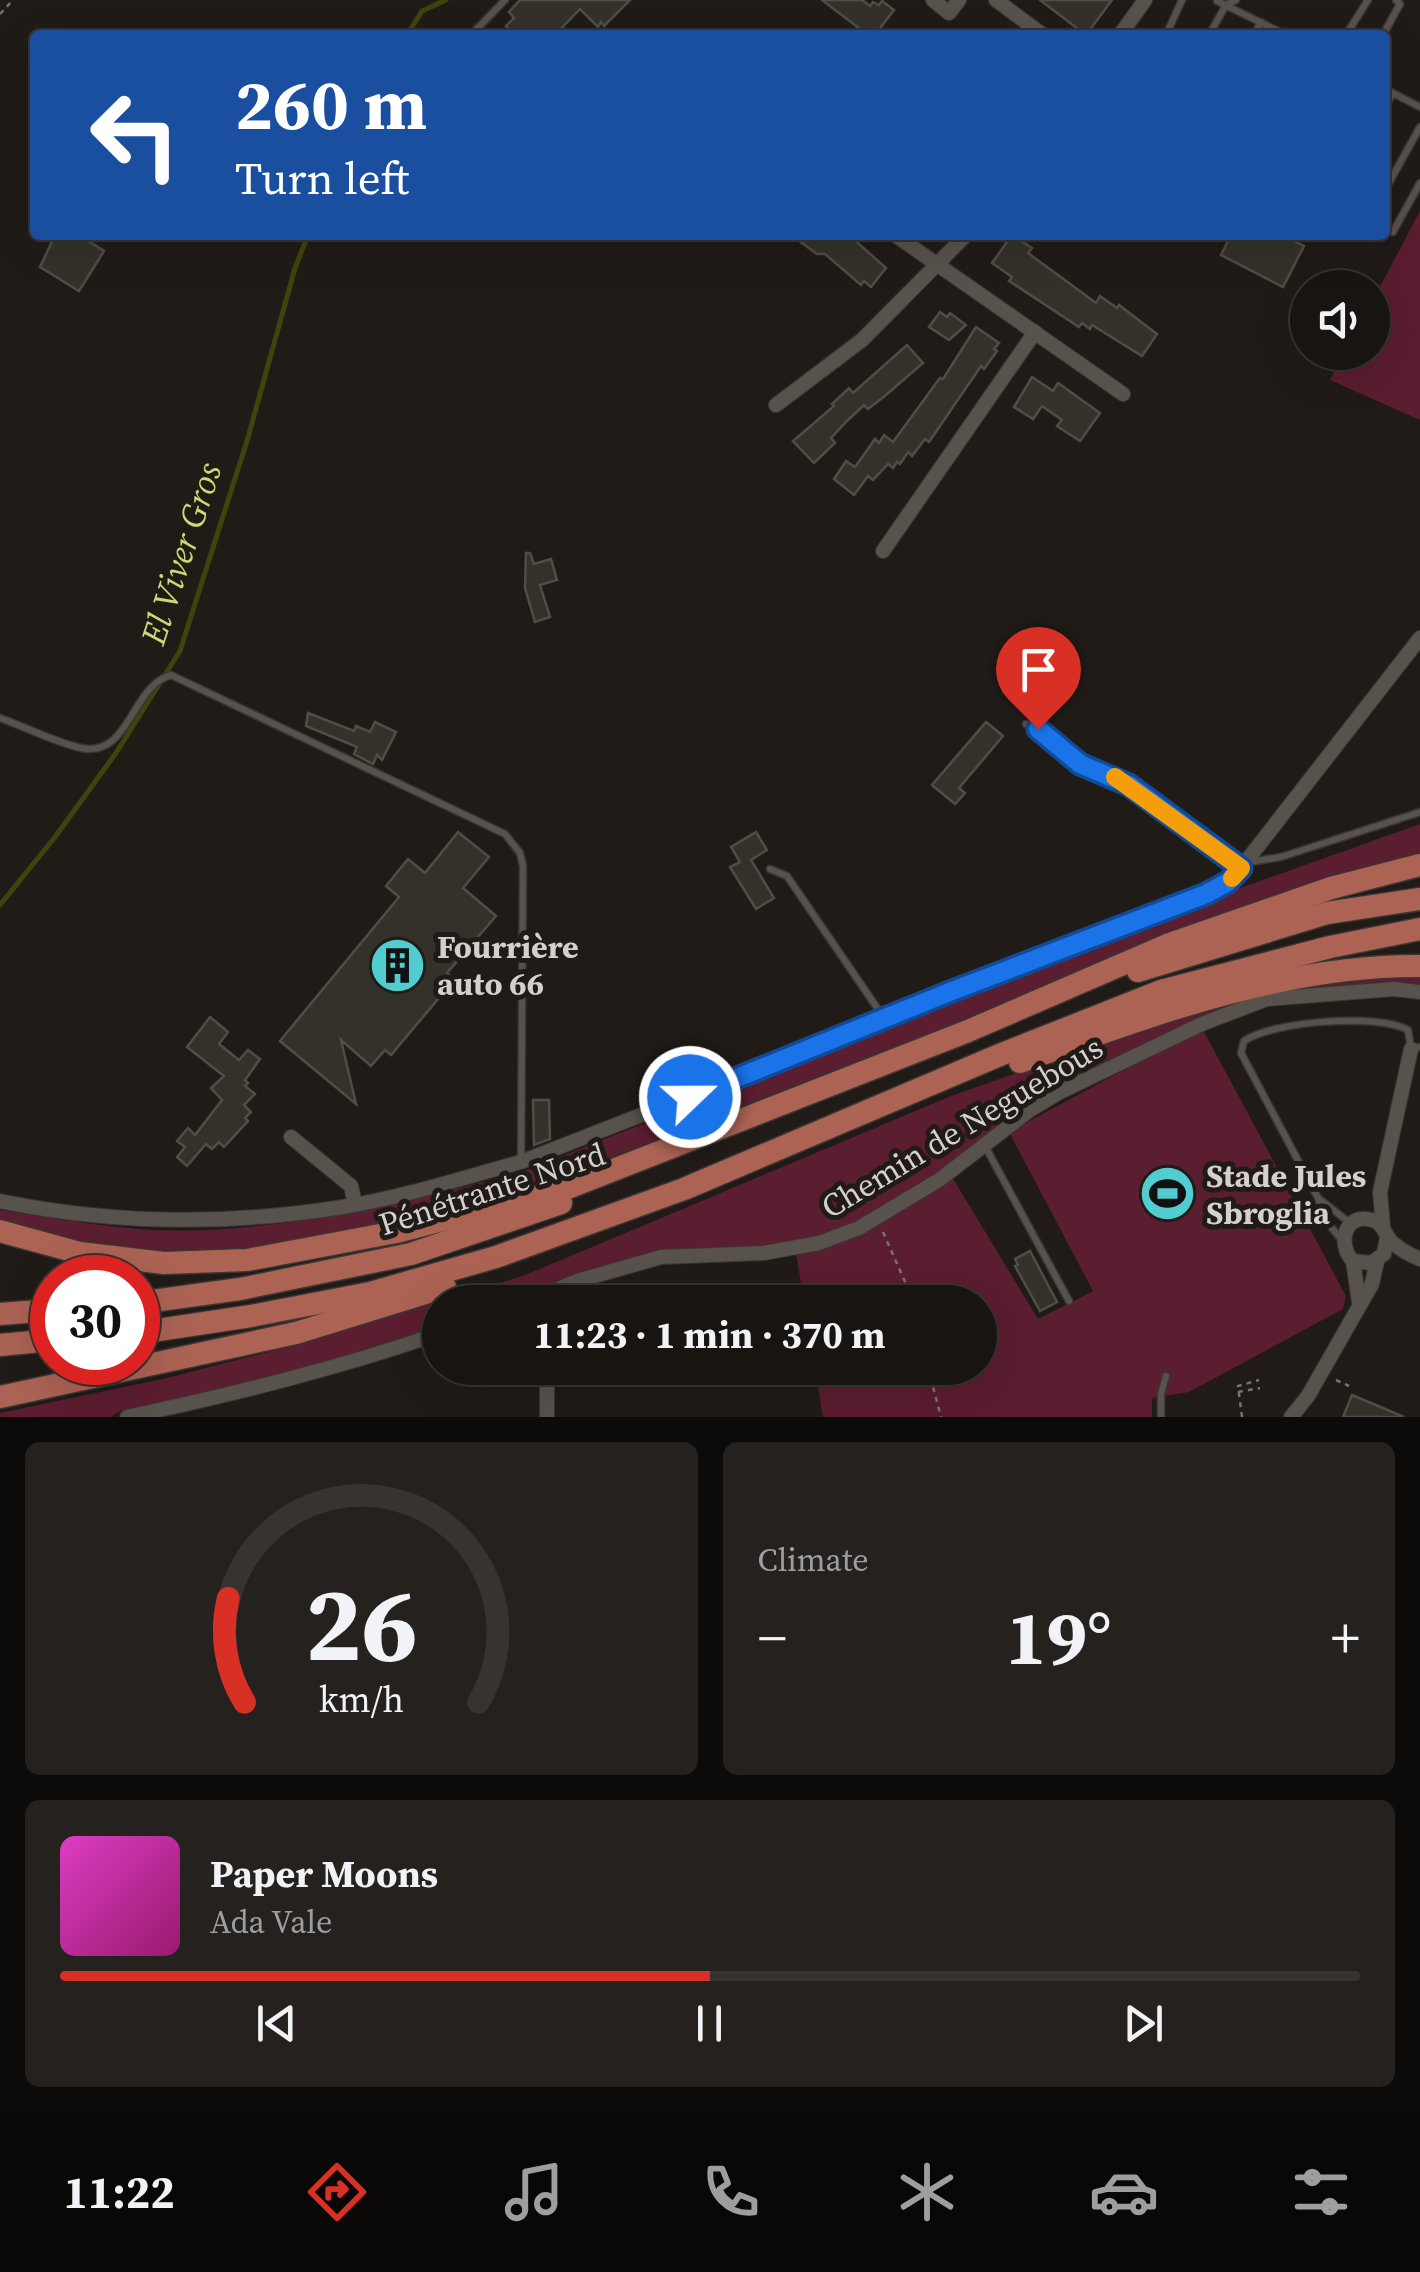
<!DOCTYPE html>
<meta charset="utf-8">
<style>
:root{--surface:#181411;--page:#25211f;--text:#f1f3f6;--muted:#9f9e9f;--line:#363331;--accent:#d93025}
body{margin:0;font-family:"Source Serif 4",serif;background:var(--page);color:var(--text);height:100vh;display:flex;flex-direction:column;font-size:38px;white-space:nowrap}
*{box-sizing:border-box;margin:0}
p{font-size:32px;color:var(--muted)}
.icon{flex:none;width:55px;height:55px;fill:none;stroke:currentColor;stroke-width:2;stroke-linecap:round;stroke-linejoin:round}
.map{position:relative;height:1417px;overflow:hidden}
.side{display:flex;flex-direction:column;gap:25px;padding:25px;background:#0d0b09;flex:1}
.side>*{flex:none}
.hud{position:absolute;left:30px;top:30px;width:1360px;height:210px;border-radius:10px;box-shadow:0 10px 40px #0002,0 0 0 2px var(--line);background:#1a4fa0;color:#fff;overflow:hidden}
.controls{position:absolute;left:1290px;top:270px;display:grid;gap:20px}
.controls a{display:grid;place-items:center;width:100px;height:100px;border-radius:50%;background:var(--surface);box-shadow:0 10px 40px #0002,0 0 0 2px var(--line);font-size:50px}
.speed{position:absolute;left:30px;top:1255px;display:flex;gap:20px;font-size:50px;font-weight:700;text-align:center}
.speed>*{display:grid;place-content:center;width:130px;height:130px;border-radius:50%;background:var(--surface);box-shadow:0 10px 40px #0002,0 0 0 2px var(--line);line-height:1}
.speed .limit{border:15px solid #d22;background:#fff;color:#111}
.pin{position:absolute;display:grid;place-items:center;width:85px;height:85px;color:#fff;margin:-102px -42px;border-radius:50% 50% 50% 0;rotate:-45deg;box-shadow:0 0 10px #0007}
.pin .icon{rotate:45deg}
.me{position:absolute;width:110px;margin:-55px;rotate:68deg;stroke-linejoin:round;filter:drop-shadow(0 0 8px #0008)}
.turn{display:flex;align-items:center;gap:35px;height:210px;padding:0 40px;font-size:45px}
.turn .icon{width:130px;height:130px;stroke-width:2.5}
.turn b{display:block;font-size:70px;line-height:85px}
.big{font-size:75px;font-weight:700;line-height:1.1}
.side .widget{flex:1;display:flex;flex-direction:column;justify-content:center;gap:15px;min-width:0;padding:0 35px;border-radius:15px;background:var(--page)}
.side .dial{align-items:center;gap:0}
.dial svg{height:260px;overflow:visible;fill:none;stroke:var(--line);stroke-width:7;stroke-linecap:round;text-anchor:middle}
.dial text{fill:var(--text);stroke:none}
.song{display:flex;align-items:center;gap:30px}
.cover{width:120px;height:120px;border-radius:15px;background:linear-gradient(135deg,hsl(310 70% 55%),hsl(320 70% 35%))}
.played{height:10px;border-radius:5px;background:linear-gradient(90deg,var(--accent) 50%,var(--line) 50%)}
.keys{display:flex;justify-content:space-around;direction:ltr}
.heat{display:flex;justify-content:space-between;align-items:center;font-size:55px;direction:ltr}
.side .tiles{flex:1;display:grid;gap:25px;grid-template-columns:1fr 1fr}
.widget:last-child{grid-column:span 2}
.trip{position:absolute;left:422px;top:1285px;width:575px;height:100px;border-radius:50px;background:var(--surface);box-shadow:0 10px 40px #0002,0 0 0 2px var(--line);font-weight:700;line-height:100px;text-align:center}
.tab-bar{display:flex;height:160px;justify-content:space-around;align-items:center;background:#0a0807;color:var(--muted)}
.tab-bar .icon{width:70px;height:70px}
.tab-bar .on{color:var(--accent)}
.tab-bar b{font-size:45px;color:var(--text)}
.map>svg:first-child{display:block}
.green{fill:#5b1d30}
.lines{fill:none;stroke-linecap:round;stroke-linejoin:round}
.stream{stroke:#3f440d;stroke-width:5}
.building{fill:#34312b;stroke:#504d47;stroke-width:2.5}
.service-casing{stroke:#3a3634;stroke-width:9}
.minor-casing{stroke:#3a3634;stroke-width:16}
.trunk-casing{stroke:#3a3634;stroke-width:25}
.path{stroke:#787370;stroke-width:2.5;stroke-dasharray:5 5;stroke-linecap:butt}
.service{stroke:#58524d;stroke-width:6}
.minor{stroke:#58524d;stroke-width:14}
.trunk{stroke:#ac6354;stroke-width:22}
.route-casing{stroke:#114b97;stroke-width:25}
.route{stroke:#1a73e8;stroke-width:18}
.slow{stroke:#f59e0b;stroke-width:18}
.labels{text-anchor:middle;stroke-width:10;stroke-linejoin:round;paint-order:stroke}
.poi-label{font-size:32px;font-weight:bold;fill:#d4d0cd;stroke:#201b17;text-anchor:start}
.street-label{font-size:32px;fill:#d4d0cd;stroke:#201b17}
.water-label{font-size:35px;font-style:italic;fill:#ccd775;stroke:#201b17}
</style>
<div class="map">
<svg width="1420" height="1417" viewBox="0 0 1420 1417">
<rect width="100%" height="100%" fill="#201b17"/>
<g class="green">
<path d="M1420,211V420L1330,380L1344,353L1372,352L1373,300Z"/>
<path d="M1420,824V854L1319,882L1163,934L963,1020L566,1175L393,1221L245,1248L164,1251L82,1241L0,1219V1210C68,1220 138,1234 207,1230C318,1224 418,1200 524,1171L1218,896Z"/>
<path d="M1420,974V985L1394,982L1267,994L1201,1016L1057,1086L1026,1105L935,1174L856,1222L818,1236L763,1246L660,1251L575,1274L506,1302H440V1326C335,1362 230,1388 121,1411L110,1417H0V1413L167,1378L307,1342L523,1276L951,1096L1194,1011L1324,980Z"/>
<path d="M1202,1028L1346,1296L1343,1309L1189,1392L1152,1398V1417H823L815,1368H980V1302H804L796,1253L952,1177L1038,1319L1093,1291L1009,1132Z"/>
</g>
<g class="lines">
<g class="stream">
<path d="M407,35L422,11L446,0"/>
<path d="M0,905L55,837L116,753L180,651L247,441L295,268L308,235"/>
</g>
</g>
<g class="building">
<path d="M520,0H630L604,26L601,22L598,27L580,9L555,35H514L506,26L514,18L509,12Z"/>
<path d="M822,0H862L870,6L873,2L879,5L882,1L894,10L875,35H868Z"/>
<path d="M1040,0H1112L1089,31L1082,32Z"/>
<path d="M55,235H79L104,251L79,291L40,267Z"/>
<path d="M791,235H849L886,268L871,287L864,281L861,285L825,254H817Z"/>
<path d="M1012,235L1032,248L1028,253L1096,303L1100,296L1117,308L1119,305L1157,334L1142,356L1092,325L1090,329L1082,323L1079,327L1009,281L1012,277L992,263Z"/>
<path d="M1231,235H1282L1304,246L1283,287L1221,255Z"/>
<path d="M940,312L947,317L950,313L966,325L949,340L929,327Z"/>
<path d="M976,327L999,343L994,349L997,351L984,369L981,366L929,442L925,439L912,456L908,452L900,464L897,462L893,468L888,464L873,480L868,476L854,495L834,479L846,461L855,467L875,439L879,443L884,435L893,442L940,378L943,379Z"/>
<path d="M907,345L923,363L886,395L868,409L864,405L847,421L831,438L835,443L814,463L793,441L834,406L832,404L849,388L853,393Z"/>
<path d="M1032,377L1053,391L1058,383L1100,413L1080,441L1057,426L1062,420L1042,406L1033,419L1014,407Z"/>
<path d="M526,553H530L534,564L551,559L557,580L540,585L550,617L535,622L525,588Z"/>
<path d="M308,713L354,731L356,726L370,732L375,722L396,732L382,760L377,755L373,764L354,754L357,747L306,726Z"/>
<path d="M986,722L1003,736L959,788L965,793L955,804L932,785Z"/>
<path d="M458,832L489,857L463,888L496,916L447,973L454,980L391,1055L385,1050L371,1066L341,1040L356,1104L280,1041L399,897L386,886L408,859L425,873Z"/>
<path d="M756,832L767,850L751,860L774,898L756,909L730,867L740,862L731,847Z"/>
<path d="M210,1017L228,1032L219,1044L239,1060L248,1050L260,1059L245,1080L248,1083L245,1086L255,1094L244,1105L251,1112L245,1118L248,1121L224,1147L219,1142L212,1149L206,1144L187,1166L177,1157L185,1147L177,1141L188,1128L195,1135L222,1100L211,1088L224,1076L187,1047Z"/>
<path d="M533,1100H549L550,1139L534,1145Z"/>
<path d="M1030,1251L1057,1302L1040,1311L1015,1266L1018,1265L1015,1259Z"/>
<path d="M1352,1395L1404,1417H1343Z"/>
</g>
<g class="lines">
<defs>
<g id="service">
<path d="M1217,1L1286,35"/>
<path d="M471,35L505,0"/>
<path d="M1166,35L1182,0"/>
<path d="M1209,35L1226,5L1236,0"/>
<path d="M1254,35L1261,22"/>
<path d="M1346,35L1368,0"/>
<path d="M1383,35L1400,4L1396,0"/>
<path d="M1385,89L1420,107"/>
<path d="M1385,107L1393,93"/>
<path d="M1385,190L1420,127"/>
<path d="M1385,227L1393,232L1420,183"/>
<path d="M0,718C26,727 54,742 81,748C130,758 131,686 171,675L505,834L520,853L523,866L521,1161"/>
<path d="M1026,724L1046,734L1087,768L1129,785L1239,866"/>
<path d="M1249,862L1281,857L1420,812"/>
<path d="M770,869L787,876L884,1018"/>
<path d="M985,1146L1069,1301"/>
<path d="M1318,1198L1241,1053L1244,1041C1273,1021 1379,1013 1408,1030L1411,1049L1420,1047"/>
<path d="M1343,1241L1324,1219L1318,1198L1350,1223"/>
<path d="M1161,1417V1394L1166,1376"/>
</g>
<g id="minor">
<path d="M933,0L949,13L959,0"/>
<path d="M996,0L1043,35"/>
<path d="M1120,35L1145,0"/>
<path d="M895,235L1123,394"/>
<path d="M776,405L862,340L966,235"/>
<path d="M883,551L1035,332"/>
<path d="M291,1137L351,1186L355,1204"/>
<path d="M0,1201C112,1224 230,1225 343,1207C404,1197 462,1178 521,1162L1206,894L1228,882L1241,868L1420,638"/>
<path d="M1383,1227L1380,1192L1411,1049"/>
<path d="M1387,1237L1384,1254L1371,1263L1353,1261C1337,1245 1344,1212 1372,1220C1384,1223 1384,1235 1393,1243C1401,1250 1410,1255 1420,1259"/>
<path d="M1353,1261L1359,1302"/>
<path d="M528,1302L577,1281L661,1257L764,1253L819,1243L859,1228L939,1180L1030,1110L1060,1092L1204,1023L1267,999L1394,989L1420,992"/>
<path d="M547,1368V1417"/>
<path d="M127,1417C233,1394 337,1369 440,1333"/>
<path d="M1291,1417L1308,1396L1372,1284L1377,1261"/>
</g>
<g id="trunk">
<path d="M1138,971L1327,913L1420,899"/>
<path d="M1020,1062C1149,1016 1282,965 1420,966"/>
<path d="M0,1231L80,1253L164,1263L247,1260L396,1232L570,1187L968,1031L1167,945L1331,888L1420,865"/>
<path d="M138,1303L240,1289L411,1254L561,1203"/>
<path d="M0,1314L52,1310"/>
<path d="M138,1333L251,1316L370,1293L496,1257L684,1189L1002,1054L1161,991L1330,947L1420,929"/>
<path d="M0,1345L52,1340"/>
<path d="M0,1397L296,1333L445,1287"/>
</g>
</defs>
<use href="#service" class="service-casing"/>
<use href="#minor" class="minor-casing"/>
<use href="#trunk" class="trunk-casing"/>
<g class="path">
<path d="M0,14L13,0"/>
<path d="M883,1232L914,1302"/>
<path d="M928,1368L941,1417"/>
<path d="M1336,1380L1349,1386"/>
<path d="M1238,1392L1260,1388"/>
<path d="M1242,1417L1238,1386L1259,1380"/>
</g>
<use href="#service" class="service"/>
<use href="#minor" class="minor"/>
<use href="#trunk" class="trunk"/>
</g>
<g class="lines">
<defs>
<path id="route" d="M690,1097L952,991L1206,894L1228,882L1241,868L1129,785L1080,764L1038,729"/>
</defs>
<use href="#route" class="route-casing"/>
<use href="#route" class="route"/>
<path class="slow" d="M1115,777L1241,868L1232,878"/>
</g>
<defs>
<symbol id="building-disc" viewBox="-11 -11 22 22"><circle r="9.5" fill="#52cdcf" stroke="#201b17"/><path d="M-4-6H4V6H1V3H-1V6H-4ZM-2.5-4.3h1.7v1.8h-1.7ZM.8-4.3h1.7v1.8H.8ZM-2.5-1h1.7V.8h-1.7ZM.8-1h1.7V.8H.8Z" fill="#111"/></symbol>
<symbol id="stadium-disc" viewBox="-11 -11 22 22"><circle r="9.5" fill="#52cdcf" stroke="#201b17"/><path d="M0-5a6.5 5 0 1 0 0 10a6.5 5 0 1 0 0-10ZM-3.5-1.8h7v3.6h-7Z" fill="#111"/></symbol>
</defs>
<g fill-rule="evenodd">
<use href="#building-disc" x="366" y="934" width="63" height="63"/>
<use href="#stadium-disc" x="1136" y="1162" width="63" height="63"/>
</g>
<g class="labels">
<g class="poi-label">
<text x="437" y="958">Fourrière<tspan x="437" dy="37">auto 66</tspan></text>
<text x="1206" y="1187">Stade Jules<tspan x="1206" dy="37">Sbroglia</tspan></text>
</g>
<g class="street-label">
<text transform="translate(962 1127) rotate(-31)" y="11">Chemin de Neguebous</text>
<text transform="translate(492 1189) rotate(-18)" y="11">Pénétrante Nord</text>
</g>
<g class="water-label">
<text transform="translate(181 554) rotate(-72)" y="12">El Viver Gros</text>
</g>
</g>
</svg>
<div class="controls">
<a><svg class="icon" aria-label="sound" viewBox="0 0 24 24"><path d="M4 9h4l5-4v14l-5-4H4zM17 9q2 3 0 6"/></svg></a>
</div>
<div class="speed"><div class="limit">30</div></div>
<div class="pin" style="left:1038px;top:729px;background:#d93025"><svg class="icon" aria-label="arrive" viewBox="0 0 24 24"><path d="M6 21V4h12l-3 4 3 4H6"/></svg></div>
<svg class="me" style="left:690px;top:1097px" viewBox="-20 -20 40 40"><circle r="17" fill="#1a73e8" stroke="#fff" stroke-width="3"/><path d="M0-11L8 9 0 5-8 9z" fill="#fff"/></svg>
<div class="trip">11:23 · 1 min · 370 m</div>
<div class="hud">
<div class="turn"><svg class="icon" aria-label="left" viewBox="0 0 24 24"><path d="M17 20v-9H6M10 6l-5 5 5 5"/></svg><div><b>260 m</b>Turn left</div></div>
</div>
</div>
<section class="side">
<div class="tiles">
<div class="widget dial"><svg viewBox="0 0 100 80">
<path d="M14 69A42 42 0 1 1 86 69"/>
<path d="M14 69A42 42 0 0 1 9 37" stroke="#d93025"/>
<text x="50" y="56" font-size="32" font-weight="700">26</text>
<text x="50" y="72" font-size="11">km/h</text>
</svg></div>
<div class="widget"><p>Climate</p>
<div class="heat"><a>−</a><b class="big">19°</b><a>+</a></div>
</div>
<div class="widget">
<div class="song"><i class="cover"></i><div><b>Paper Moons</b><p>Ada Vale</p></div></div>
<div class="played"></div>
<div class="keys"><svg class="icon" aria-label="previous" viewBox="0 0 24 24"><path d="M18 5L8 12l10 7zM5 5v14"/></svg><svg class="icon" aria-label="pause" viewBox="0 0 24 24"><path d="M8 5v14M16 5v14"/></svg><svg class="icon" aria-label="next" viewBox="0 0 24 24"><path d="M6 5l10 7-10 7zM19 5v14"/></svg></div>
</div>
</div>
</section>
<nav class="tab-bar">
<b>11:22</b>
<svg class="icon on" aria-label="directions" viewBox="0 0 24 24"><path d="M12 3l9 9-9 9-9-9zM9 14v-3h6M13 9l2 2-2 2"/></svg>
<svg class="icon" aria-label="music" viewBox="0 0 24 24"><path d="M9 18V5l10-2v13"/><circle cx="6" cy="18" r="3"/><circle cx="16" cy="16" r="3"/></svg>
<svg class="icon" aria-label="phone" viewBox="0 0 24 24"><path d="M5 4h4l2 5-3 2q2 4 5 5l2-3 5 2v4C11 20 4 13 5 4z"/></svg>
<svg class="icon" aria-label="climate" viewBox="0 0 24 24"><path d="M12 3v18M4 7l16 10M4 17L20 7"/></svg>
<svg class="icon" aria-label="car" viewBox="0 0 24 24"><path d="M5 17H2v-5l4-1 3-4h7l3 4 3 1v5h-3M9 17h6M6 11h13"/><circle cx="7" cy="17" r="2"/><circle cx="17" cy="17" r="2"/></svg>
<svg class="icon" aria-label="filters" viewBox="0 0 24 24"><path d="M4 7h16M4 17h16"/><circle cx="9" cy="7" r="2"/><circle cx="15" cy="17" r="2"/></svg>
</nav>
